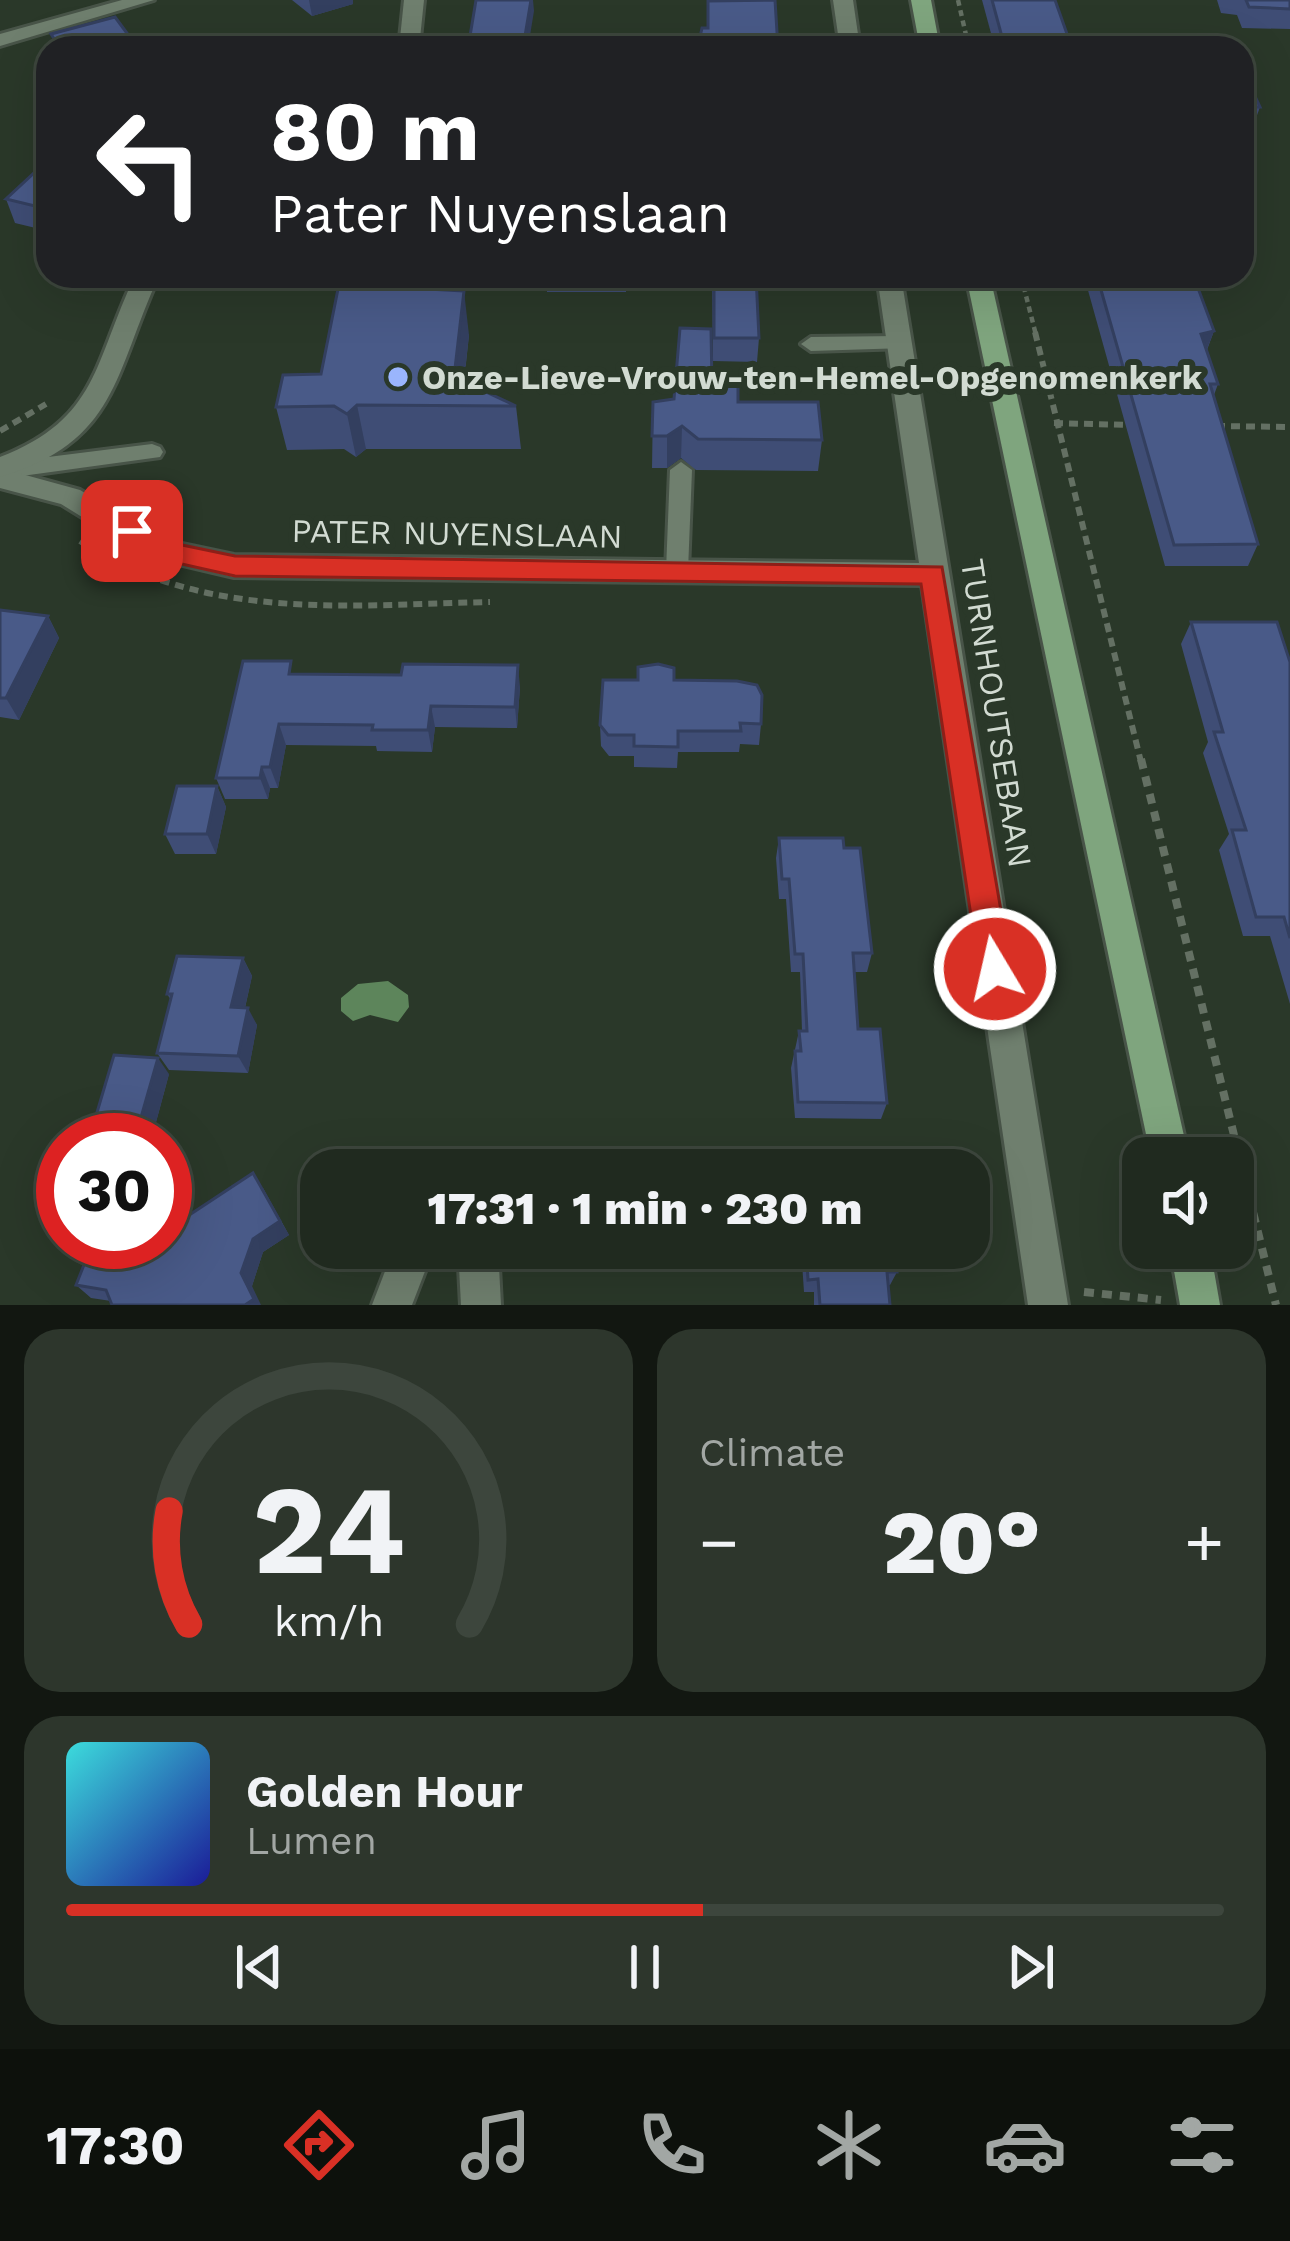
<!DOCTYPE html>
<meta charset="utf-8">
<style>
:root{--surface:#202a1f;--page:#2d362c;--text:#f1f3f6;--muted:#a2a7a4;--line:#3d463d;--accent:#d93025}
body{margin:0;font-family:"Work Sans",sans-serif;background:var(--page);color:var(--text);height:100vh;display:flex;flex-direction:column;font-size:45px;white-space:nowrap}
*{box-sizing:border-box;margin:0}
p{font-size:39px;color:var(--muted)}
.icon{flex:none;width:66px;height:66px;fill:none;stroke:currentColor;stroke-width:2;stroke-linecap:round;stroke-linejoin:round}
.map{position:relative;height:1305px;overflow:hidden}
.sheet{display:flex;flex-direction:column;gap:24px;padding:24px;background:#121711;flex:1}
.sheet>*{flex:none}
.banner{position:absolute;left:36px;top:36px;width:1218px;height:252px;border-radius:36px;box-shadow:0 12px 48px #0002,0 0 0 3px var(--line);background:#202124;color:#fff;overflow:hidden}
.controls{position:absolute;left:1122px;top:1137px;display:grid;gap:24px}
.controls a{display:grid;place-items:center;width:132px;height:132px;border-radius:24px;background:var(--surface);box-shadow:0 12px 48px #0002,0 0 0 3px var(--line);font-size:60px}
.speed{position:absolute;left:36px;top:1113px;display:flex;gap:24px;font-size:60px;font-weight:700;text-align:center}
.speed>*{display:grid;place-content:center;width:156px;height:156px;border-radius:50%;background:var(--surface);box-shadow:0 12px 48px #0002,0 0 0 3px var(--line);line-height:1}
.speed .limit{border:18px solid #d22;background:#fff;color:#111}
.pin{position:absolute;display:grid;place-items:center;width:102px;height:102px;color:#fff;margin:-51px;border-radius:24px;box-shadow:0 6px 18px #0006}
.me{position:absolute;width:132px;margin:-66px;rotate:351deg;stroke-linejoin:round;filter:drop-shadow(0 0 9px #0008)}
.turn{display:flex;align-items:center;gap:42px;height:252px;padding:0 36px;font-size:54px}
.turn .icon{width:156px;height:156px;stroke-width:2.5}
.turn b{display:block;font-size:84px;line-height:102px}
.big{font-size:90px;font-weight:800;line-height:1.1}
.sheet .tile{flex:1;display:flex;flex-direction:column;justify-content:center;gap:18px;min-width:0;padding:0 42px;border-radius:36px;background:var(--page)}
.sheet .dial{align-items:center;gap:0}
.dial svg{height:312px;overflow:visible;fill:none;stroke:var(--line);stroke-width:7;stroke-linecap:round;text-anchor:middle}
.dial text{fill:var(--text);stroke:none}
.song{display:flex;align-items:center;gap:36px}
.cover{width:144px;height:144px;border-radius:18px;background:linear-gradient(135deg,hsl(180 70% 55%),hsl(240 70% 35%))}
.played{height:12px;border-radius:6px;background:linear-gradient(90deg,var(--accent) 55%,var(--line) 55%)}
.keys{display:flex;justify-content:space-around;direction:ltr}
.heat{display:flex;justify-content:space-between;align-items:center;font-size:66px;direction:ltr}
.sheet .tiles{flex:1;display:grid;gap:24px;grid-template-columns:1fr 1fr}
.tile:last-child{grid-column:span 2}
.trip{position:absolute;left:300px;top:1149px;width:690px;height:120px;border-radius:36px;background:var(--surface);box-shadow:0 12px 48px #0002,0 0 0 3px var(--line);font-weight:800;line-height:120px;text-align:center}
.menu{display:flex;height:192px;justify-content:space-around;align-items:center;background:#0d110c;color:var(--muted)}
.menu .icon{width:84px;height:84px}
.menu .on{color:var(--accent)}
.menu b{font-size:54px;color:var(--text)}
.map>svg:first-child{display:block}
.water{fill:#5d855b}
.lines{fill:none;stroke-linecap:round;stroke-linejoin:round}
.service-casing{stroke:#485448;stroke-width:6}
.minor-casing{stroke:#485448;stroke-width:6}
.tertiary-casing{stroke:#485448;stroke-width:6}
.primary-casing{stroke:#485448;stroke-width:6}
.path-far2{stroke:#647063;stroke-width:4.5;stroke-dasharray:6 4.5;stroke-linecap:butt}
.path-far1{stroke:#647063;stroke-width:6;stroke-dasharray:9 6;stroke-linecap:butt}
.path{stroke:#647063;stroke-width:8;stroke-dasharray:10 8;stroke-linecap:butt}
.service{fill:#6f7f6e;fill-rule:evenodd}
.minor{fill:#6f7f6e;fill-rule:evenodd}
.tertiary{fill:#6f7f6e;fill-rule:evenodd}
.primary{fill:#7fa57e;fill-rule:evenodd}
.wall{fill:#3f4d75}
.shaded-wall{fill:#333f5f}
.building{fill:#495a88;stroke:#333f5f;stroke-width:3}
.route{fill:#d93025;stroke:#8d1f18;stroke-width:3}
.poi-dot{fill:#9ab5fd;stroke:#2a3829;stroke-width:4.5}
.labels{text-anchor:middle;stroke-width:12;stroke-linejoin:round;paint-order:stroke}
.poi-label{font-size:33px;font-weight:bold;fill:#d2dbd2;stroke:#2a3829;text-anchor:start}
.street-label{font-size:33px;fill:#d2dbd2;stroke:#2a3829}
</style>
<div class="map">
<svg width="1290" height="1305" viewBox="0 0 1290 1305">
<rect width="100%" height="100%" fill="#2a3829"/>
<path class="water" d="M388,981L408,995L409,1007L398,1022L370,1015L353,1021L341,1011V998L358,984Z"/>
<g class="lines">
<defs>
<g id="service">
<path d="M899,336L909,343L906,348L811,351L801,344L811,337Z"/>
<path d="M152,444L160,447L163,452L160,457L0,479V463Z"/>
<path d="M681,462L692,470L688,571L677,580L666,571L670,470Z"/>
<path d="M162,486L170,488L173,494L170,500L140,537H124L121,531L124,525L154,488Z"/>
</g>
<g id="minor">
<path d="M122,0H154L0,46V34Z"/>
<path d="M404,0H424L419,48H399Z"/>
<path d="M833,0H853L860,48H840Z"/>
<path d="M877,276H901L1068,1305H1028L922,585L234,577L145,556L61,504L0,488V468L80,490L163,540L234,555L919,563Z"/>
<path d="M394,1248H434L412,1305H372Z"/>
<path d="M458,1248H498L501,1305H461Z"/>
</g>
<path id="tertiary" d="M135,276H159C114,373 118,442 0,477V457C99,419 94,361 135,276Z"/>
<g id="primary">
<path d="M911,0H931L940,48H920Z"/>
<path d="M966,276H990L1189,1158H1151Z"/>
<path d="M1170,1248H1210L1220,1305H1180Z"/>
</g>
</defs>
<use href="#service" class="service-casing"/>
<use href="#minor" class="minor-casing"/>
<use href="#tertiary" class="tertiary-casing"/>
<use href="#primary" class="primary-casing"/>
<g class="path-far2">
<path d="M958,0L969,48"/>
<path d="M1021,276L1036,335"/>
</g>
<g class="path-far1">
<path d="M1035,332L1141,762"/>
<path d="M1054,423L1130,425"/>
<path d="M1216,426L1290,427"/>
<path d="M0,431L46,404"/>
<path d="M80,541C204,622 349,605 490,602"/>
</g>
<g class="path">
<path d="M1141,759L1276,1305"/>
<path d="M1084,1292L1161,1300"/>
</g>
<use href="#service" class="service"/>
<use href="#minor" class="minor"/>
<use href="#tertiary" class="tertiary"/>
<use href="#primary" class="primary"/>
</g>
<g class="wall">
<path d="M292,0H353V4L312,16Z"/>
<path d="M982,0H1055L1072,48H995Z"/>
<path d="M1217,0H1290V29L1242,28L1237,15L1221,13Z"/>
<path d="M1242,107H1260L1252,129H1242Z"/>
<path d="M48,160V231L15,223L6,199Z"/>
<path d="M546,276H626V292H547Z"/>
<path d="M712,276H756L759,338L757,362L713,361Z"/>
<path d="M1084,276H1171L1175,288L1214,331L1207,350L1218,384L1214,395L1258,544L1248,566H1165Z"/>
<path d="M431,281L432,290L469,335L464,382L516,406L521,449H366L356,457L344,449L287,450L276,407L321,374L366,289Z"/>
<path d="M712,386L738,402L822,440L818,471L696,470L681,458L667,468H652L653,402L674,399Z"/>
<path d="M0,610L48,616L59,638L19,720L0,717Z"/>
<path d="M1191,622L1290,662V1004L1270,936H1243L1219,850L1229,834L1203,753L1208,742L1181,644Z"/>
<path d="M296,674L401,675L520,687L517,728L435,727L432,752L377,751L376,746L286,745L278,788H270L268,799H225L216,778Z"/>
<path d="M638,680H674L761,724L759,745L740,744L739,752H678L677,768L634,767V756H609L601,746L600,725Z"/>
<path d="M217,786L226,807L216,854H175L165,834Z"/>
<path d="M779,838L844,848L872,953L867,972H854L858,1029L887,1103L881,1119L795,1118L791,1068L799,1031H802L800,972H791L786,899H779L776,858Z"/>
<path d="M243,958L252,976L245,1008L257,1025L248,1073L169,1070L157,1053L171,1000L167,994Z"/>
<path d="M169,1074L152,1137L108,1135L95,1119Z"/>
<path d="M263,1188L289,1235L263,1252L252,1286L111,1301L91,1298L76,1285L165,1242V1223L169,1228Z"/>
<path d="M801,1248H894L897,1272L890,1285H888L890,1305H814V1292H804Z"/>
</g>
<g class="shaded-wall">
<path d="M309,0H353V4L312,16Z"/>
<path d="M531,0H533L534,11L528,48H523Z"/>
<path d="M464,291L469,335L461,406L454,377Z"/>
<path d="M1214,331L1205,354L1201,334Z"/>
<path d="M357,405L366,449L356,457L347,414Z"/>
<path d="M682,426L681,458L667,468V436Z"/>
<path d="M48,616L59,638L19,720L6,698Z"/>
<path d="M518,665L520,687L517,728L515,707Z"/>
<path d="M431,706L435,727L432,752L428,730Z"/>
<path d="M279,724L286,745L278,788L270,767Z"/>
<path d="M262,767L270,788L268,799L260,778Z"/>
<path d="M217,786L226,807L216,854L207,834Z"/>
<path d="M243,958L252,976L241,1025L231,1007Z"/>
<path d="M248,1008L257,1025L248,1073L238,1056Z"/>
<path d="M158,1058L169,1074L152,1137L140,1121Z"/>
<path d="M253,1173L289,1235L263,1252L252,1286L261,1305H245L241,1273Z"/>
</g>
<g class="building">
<path d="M476,0H531L523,48H468Z"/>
<path d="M775,0L778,48H700V37L702,28H708V1Z"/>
<path d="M992,0H1055L1072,48H1005Z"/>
<path d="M1246,0H1290V9L1249,7Z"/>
<path d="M115,17L138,48H60L51,34Z"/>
<path d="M1242,75H1245L1260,107H1242Z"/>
<path d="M48,160V205L43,208L6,199Z"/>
<path d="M714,276H756L759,338H714Z"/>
<path d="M1097,276H1171L1175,288H1198L1214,331L1201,334L1218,384H1210L1258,544L1174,545Z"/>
<path d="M431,281L429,289L464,291L454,377L516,406L357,405L347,414L334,406L276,407L283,375L321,374L338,289H366L368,282Z"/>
<path d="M680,328L711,329L712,386H738V402H818L822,440L698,439L682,426L667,436H652L653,402L674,399Z"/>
<path d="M0,610L48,616L6,698H0Z"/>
<path d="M1191,622H1277L1290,662V938L1284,917H1256L1232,830H1246L1214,732H1223Z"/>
<path d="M243,661H291L289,674L401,675L403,664L518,665L515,707L431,706L428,730H372L373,725L279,724L270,767H262L260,778H216Z"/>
<path d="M658,664L674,668V680L737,681L757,685L762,695L761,724L740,723L741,731H678V747L634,746V735H608L600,725L603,680H638V667Z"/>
<path d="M177,786H217L207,834H165Z"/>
<path d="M779,838H843L844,848H860L872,953H853L858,1029H880L887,1103L798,1102L795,1051H801L799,1031H807L803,954H795L789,879H782Z"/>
<path d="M177,956L243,958L231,1007L248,1008L238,1056L157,1053L172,994H167Z"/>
<path d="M114,1055L158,1058L140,1121L95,1119Z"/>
<path d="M253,1173L280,1221L253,1239L241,1273L254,1299L245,1305H112L106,1290L76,1285L93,1242H165V1231Z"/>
<path d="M806,1248H894L897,1272H887L890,1305H820L818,1279L808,1280Z"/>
</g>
<path class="route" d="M132,521L163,541L235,556L942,567L1011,969L1006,980L995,984L983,980L979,969L921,584L235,576L146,556L120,531Z"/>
<circle class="poi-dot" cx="398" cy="377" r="12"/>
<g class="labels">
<g class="poi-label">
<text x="422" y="389">Onze-Lieve-Vrouw-ten-Hemel-Opgenomenkerk</text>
</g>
<g class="street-label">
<text transform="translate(457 533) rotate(1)" y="12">PATER NUYENSLAAN</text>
<text transform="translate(997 713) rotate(81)" y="12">TURNHOUTSEBAAN</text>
</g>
</g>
</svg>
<div class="controls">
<a><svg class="icon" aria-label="sound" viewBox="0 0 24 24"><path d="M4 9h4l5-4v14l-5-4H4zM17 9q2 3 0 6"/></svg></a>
</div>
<div class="speed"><div class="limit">30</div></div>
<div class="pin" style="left:132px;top:531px;background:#d93025"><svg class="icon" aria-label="arrive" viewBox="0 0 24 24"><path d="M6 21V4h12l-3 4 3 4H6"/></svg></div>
<svg class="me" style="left:995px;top:969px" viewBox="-20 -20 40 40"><circle r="17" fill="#d93025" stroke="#fff" stroke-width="3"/><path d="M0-11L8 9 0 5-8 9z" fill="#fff"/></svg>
<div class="trip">17:31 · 1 min · 230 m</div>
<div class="banner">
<div class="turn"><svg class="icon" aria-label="left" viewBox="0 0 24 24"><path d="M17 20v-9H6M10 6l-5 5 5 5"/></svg><div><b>80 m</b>Pater Nuyenslaan</div></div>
</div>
</div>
<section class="sheet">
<div class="tiles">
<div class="tile dial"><svg viewBox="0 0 100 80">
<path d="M14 69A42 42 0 1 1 86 69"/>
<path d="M14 69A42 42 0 0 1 9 40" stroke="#d93025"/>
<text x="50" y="56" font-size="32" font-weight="700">24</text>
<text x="50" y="72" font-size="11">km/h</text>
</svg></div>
<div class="tile"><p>Climate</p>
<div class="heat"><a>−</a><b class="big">20°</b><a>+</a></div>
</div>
<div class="tile">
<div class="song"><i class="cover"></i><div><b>Golden Hour</b><p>Lumen</p></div></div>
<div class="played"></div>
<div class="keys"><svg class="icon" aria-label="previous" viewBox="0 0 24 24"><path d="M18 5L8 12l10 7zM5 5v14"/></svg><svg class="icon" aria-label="pause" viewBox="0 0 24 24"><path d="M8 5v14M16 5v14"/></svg><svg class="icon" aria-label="next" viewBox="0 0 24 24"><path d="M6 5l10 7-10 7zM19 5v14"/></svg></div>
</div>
</div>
</section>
<nav class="menu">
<b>17:30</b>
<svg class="icon on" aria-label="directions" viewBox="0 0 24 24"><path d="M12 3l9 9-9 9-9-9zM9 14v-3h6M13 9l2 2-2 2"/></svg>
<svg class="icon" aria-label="music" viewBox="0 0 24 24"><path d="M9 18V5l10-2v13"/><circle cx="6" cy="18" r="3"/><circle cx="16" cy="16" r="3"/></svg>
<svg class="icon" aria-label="phone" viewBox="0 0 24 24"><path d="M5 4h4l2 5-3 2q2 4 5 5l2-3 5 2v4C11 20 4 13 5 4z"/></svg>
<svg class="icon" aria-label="climate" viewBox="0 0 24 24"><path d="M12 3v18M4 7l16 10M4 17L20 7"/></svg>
<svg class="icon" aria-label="car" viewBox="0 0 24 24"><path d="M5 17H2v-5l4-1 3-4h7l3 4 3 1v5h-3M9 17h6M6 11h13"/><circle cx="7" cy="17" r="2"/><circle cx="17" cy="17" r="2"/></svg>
<svg class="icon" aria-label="filters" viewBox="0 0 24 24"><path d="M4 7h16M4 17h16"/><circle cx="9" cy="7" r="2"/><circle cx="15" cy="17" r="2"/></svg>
</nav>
